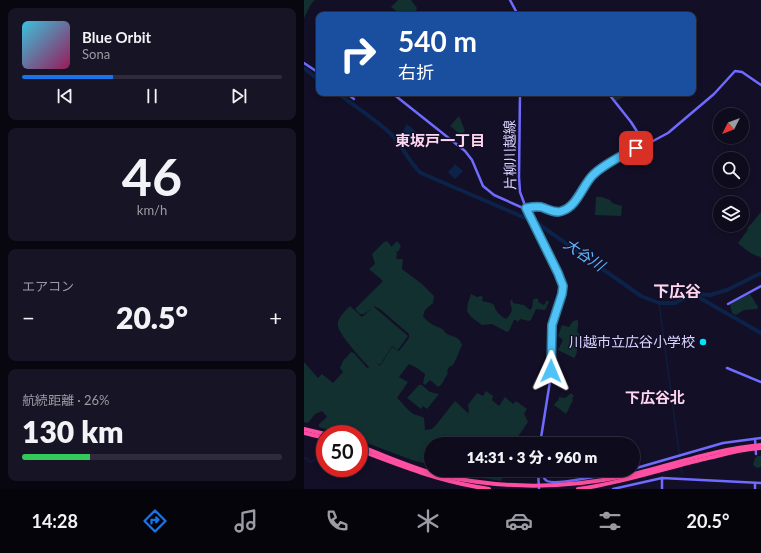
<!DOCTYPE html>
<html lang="ja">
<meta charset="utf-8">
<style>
:root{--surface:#0e0b1c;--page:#171425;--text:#f1f3f6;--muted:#9b9ba3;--line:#2e2b3b;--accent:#1a73e8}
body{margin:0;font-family:Lato,"Noto Sans JP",sans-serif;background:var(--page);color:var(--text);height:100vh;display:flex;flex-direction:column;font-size:15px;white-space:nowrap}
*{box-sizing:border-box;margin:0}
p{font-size:13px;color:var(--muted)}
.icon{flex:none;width:22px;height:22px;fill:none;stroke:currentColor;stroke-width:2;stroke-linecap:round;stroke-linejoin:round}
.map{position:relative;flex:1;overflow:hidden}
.details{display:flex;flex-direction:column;gap:8px;padding:8px;background:#08060f;width:304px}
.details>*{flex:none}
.guide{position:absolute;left:12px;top:12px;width:380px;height:84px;border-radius:8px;box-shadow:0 2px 6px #0003,0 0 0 1px var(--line);background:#1a4fa0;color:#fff;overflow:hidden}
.needle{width:26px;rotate:228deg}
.tools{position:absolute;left:409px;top:108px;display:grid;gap:8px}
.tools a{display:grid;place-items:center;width:36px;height:36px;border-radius:50%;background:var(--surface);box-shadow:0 2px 6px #0003,0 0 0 1px var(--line);font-size:20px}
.speed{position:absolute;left:12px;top:425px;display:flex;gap:8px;font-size:20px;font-weight:700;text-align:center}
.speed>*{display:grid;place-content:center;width:52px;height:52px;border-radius:50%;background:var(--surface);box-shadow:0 2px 6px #0003,0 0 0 1px var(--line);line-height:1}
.speed .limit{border:6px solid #d22;background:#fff;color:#111}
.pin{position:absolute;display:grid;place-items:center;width:34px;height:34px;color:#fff;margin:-17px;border-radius:8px;box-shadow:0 2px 6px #0006}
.me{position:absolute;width:44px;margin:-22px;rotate:1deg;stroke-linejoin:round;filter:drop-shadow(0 0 3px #0008)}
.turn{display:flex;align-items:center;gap:14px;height:84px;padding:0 16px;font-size:18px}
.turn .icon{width:52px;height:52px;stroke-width:2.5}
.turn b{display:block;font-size:28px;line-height:34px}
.big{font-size:30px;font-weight:800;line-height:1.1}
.details .card{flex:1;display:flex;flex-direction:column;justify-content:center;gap:6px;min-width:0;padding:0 14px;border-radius:8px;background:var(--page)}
.details .dial{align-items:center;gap:0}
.dial b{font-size:52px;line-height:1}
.song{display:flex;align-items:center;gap:12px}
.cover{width:48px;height:48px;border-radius:6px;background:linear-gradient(135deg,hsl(190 70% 55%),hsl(330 70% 35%))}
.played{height:4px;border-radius:2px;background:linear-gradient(90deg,var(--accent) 35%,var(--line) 35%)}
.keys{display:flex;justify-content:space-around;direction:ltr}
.heat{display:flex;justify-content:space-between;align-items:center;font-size:22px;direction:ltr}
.charge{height:6px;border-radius:3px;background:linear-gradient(90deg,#34c759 26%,var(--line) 0)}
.trip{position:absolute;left:120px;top:437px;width:216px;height:40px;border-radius:20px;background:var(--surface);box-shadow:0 2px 6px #0003,0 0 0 1px var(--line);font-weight:800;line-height:40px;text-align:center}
.tab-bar{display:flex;height:64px;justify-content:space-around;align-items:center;background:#06040b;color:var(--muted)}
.tab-bar .icon{width:28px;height:28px}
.tab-bar .current{color:var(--accent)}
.tab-bar b{font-size:18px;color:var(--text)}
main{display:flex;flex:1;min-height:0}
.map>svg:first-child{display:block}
.green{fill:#12302f;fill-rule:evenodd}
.water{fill:#0c2248}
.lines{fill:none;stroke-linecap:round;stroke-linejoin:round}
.stream{stroke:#0c2248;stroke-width:1}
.river{stroke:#0c2248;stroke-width:4}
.secondary{stroke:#6f6bff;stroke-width:2.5}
.highway{stroke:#ff4fa3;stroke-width:4}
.route-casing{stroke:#337fa1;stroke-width:10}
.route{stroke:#4fc3f7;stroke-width:7}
.poi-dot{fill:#00e5ff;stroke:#130f26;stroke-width:1.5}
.labels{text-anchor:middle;stroke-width:3;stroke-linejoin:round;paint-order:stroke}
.street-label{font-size:14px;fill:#d9d4ff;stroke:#130f26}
.poi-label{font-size:14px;fill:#d9d4ff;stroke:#130f26;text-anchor:end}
.neighbourhood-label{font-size:15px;font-weight:bold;fill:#ffd6f0;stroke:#130f26}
.water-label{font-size:15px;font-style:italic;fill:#62b6ff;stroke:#130f26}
.quarter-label{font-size:16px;font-weight:bold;fill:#ffd6f0;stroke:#130f26}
</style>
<main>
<section class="details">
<div class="card">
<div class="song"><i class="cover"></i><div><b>Blue Orbit</b><p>Sona</p></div></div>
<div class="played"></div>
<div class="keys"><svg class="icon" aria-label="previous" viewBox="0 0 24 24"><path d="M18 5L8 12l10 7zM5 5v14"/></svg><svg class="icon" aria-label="pause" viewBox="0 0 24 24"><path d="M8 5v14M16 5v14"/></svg><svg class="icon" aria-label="next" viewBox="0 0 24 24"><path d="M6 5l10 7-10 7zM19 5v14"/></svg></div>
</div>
<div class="card dial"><b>46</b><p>km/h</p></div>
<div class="card"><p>エアコン</p>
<div class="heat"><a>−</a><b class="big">20.5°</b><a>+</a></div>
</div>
<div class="card"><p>航続距離 · 26%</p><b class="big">130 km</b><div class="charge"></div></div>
</section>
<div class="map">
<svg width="457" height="489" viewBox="0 0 457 489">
<rect width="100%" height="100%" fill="#130f26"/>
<g class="green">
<path d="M0,0H11L7,4L0,18Z"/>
<path d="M94,0H107L113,8L111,15H97L87,7Z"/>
<path d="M306,93H328L312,101Z"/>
<path d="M155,116L161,131L157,135L146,126Z"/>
<path d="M292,197H298L306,200L308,203L318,206L317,216L291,215Z"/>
<path d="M457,212V257C449,256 441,249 434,243L443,231L444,227L448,223Z"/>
<path d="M83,241L88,247V246L93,241L97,246L94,252L92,251L93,254L92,259H99L98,269L118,284L130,296L129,303L121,310L119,316C125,324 130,325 138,329C140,330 141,333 143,334C149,337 155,336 158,345C154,353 153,360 148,366H146L143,371L144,373L137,385L134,387L126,380L121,385L119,383L121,374L113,368L105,364L95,377L104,382L93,398C98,402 102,409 108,413C112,416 116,415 120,418L121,430L128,429L132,425L151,401L164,413L165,412L164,405L173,393L179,396L182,391L189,396L188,400L195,406L201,397L209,404L212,401L223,409L220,414L224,422L209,444H127V465L108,460L55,440V434H39L15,427V424L23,417L18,411L11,414L4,423L0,422V362L14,378L18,374L29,383L39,372L36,368L39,361L47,352L50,353L63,368L66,367H65C58,360 36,335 34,327C32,319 41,311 46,306L58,317L68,308L60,314H56L51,309L79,281L65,269L71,264L68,254L80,242ZM70,306L76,309L105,334V338L95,351L88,347L76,366L72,363L76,365L88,346L94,350L104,336L70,307Z"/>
<path d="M167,294L173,297L177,296L179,297L178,301L187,303L190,305C192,312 196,316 202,319L205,316L208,310L206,302L208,299L209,303L220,305L226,310L228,308L229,300L232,298L235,300L234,302L240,305L243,300L245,302L241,310L232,309L227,320L225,321L216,319L214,322L212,320H210L205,331L203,332L188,324L178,325L167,317L163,311L164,303Z"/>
<path d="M446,294L454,307L453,309L440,310L432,315L428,313L426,304Z"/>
<path d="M274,320V326L273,332L279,337C278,341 276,342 274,346C272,351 274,354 270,358L254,350L259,340L254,336L258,325L265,327L269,321Z"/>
<path d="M115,385H118L126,392L135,394L123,409L119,406L117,409L103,398Z"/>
<path d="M267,393L270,396L268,398L269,400L262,414L250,405L252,402L254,401L255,397L261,398Z"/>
<path d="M454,456H457V467L453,468L449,465L451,458Z"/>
<path d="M145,470H197L200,473L197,481L173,477Z"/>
</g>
<g class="water">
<path d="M103,124L114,133L107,145L102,146L95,137Z"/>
<path d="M151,164L159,171L151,179L144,172Z"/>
</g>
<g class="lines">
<g class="stream">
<path d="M355,303L376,459"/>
<path d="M0,458L3,459L5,462C12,461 14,456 21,455"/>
<path d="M55,460H56"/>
<path d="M377,466L378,474"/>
</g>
<g class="river">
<path d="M0,68L15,80"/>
<path d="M33,93C51,106 71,119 87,134C99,145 104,162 117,173L233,223L337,296L355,303H371L388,294L406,295L423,290L457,273"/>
<path d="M389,294L457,333"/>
</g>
<g class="secondary">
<path d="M206,0L214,15"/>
<path d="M0,63L15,73"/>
<path d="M42,93L50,99"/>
<path d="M88,93L161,151L168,160L179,186L190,195L219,208L233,207L252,212L259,211L271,201L283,181L291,174L322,153L349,141L364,133L410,94L431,71L438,72L457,85"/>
<path d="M216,93L215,177L216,192L222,208L256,278L259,290L248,325L247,375L236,444"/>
<path d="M304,93L327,122L341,144"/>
<path d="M424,304L457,286"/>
<path d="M423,368L457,382"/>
<path d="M451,439L452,454"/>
<path d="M252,444L253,438"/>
<path d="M329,469L419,443L457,438"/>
<path d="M234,470L235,489"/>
<path d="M240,470C239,474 238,478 243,481C253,486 309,473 323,470"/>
<path d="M451,483V489"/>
<path d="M309,489L358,478"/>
<path d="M358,489V478L457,483"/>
</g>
<g class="highway">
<path d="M0,429L21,434"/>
<path d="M0,433L21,438"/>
<path d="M55,446C82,456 108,468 135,475C197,489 259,489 321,476C366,466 410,449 457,445"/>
<path d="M55,450C99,467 138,482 185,489"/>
<path d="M274,489C320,483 363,467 409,457C424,453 441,449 457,448"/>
</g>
</g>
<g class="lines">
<defs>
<path id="route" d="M247,371L248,325L258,294L259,286L254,273L222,208C227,207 232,206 237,207C244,209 251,214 258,211C273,206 278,187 288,176C298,165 319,155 332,148"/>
</defs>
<use href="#route" class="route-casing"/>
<use href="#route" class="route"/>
</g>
<circle class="poi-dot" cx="399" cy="342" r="4"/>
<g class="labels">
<g class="street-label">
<text transform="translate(206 155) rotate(-91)" y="5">片柳川越線</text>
</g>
<g class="poi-label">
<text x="391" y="347">川越市立広谷小学校</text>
</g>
<g class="neighbourhood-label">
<text x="136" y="146">東坂戸一丁目</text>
<text x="351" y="403">下広谷北</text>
</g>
<g class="water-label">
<text transform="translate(280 255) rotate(34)" y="5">大谷川</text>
</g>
<g class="quarter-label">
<text x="373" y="297">下広谷</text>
</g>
</g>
</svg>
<div class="tools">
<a><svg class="needle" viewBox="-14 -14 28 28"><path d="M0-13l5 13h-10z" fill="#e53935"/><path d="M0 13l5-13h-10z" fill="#9b9ba3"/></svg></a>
<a><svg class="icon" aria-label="search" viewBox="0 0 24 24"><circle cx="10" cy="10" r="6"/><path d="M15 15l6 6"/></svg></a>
<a><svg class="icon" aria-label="layers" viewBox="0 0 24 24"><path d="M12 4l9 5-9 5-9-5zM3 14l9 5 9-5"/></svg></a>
</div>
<div class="speed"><div class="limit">50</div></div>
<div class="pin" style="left:332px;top:148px;background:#d93025"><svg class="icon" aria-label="arrive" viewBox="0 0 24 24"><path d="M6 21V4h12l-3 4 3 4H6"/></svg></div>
<svg class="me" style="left:247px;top:371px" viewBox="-20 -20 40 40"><path d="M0-17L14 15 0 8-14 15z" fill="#4fc3f7" stroke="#fff" stroke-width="4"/></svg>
<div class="trip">14:31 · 3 分 · 960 m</div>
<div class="guide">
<div class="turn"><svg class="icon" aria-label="right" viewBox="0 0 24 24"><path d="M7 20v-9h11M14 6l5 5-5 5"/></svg><div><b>540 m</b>右折</div></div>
</div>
</div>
</main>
<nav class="tab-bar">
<b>14:28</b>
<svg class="icon current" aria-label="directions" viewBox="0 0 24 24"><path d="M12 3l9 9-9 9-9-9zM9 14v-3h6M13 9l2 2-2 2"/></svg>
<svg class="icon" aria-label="music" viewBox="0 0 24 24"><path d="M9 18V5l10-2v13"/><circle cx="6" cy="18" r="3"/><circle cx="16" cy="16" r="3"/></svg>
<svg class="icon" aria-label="phone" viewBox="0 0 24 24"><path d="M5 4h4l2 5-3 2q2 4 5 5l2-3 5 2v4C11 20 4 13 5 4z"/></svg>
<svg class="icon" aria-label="climate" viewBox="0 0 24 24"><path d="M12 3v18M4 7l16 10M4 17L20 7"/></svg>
<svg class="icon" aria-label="car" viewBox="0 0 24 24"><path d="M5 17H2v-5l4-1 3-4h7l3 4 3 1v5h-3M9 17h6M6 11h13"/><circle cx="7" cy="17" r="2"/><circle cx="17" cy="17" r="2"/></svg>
<svg class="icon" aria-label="filters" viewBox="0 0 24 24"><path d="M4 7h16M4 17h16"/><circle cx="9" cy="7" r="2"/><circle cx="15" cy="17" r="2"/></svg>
<b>20.5°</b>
</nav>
